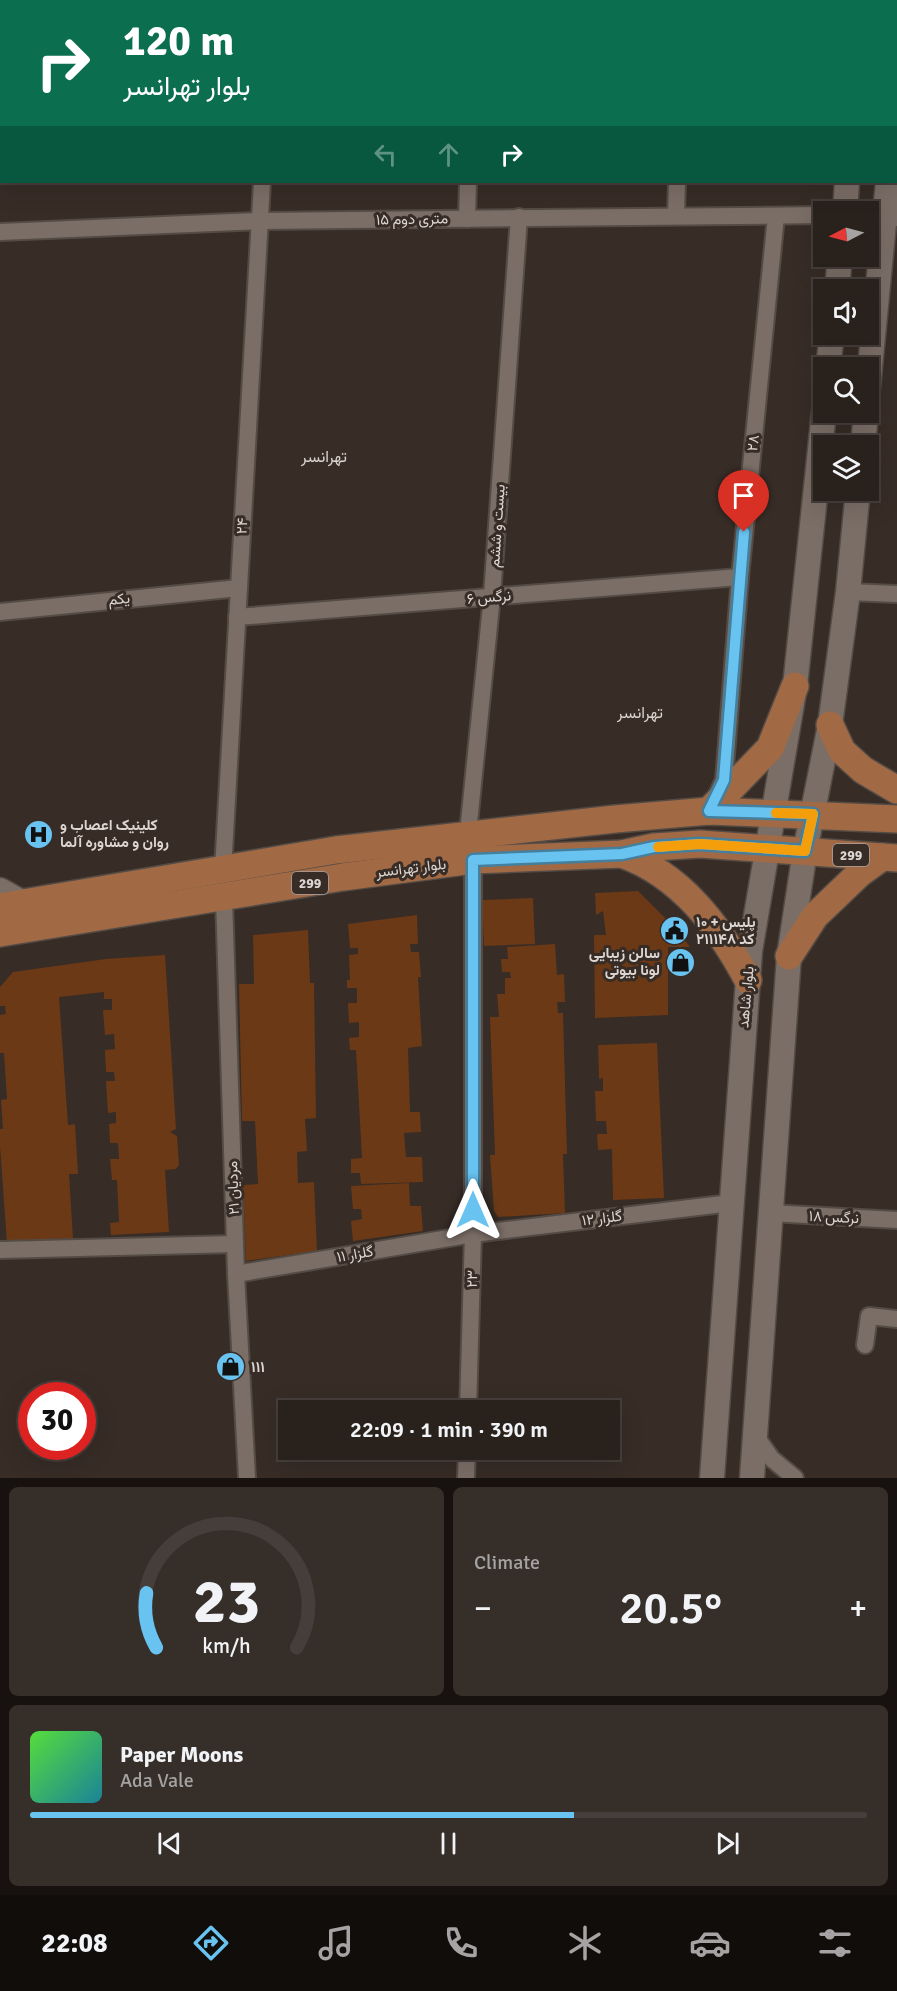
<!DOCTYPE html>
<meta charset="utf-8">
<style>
:root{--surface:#29211c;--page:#352e29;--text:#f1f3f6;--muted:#a5a3a3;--line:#453e3b;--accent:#69c3f1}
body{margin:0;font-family:Signika,Vazirmatn,sans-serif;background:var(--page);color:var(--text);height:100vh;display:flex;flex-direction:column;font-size:22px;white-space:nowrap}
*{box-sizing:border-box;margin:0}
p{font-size:20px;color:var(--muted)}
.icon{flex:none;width:33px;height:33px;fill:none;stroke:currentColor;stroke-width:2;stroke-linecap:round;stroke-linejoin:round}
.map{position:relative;height:1478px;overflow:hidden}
.side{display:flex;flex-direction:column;gap:9px;padding:9px;background:#17120f;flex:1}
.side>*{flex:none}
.top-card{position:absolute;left:0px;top:0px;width:897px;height:183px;box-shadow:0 6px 24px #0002,0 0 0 2px var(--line);background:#0b6e4f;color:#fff;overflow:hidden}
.needle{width:39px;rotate:264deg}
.fabs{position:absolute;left:813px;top:201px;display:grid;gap:12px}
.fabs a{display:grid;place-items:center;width:66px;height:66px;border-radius:0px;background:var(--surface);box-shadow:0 6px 24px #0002,0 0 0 2px var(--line);font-size:30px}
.speed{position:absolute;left:18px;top:1382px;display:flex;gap:12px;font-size:30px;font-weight:700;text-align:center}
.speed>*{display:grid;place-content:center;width:78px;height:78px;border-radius:50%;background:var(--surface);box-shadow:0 6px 24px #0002,0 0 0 2px var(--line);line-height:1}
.speed .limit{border:9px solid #d22;background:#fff;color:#111}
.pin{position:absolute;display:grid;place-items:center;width:51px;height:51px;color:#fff;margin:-62px -26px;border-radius:50% 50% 50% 0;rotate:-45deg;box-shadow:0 0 6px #0007}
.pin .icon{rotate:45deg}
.me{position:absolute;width:66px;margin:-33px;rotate:0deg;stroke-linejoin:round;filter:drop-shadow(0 0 4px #0008)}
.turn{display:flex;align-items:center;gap:21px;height:126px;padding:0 24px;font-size:27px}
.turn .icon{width:78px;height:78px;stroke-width:2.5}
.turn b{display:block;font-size:42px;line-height:51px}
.lanes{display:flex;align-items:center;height:57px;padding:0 24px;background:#0003;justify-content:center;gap:30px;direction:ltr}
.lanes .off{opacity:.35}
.big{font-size:45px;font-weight:600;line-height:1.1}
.side .tile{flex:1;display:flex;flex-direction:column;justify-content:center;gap:9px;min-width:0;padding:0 21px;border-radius:9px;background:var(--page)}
.side .dial{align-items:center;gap:0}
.dial svg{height:156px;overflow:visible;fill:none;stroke:var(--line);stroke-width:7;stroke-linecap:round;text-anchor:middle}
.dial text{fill:var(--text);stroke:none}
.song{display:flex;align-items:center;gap:18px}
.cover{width:72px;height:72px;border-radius:9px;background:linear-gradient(135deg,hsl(110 70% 55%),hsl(190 70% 35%))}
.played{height:6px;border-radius:3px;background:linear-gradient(90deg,var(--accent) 65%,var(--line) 65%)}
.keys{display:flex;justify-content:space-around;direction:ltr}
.heat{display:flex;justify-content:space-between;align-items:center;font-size:33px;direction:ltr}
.side .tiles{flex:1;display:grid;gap:9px;grid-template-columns:1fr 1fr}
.tile:last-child{grid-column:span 2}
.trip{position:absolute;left:278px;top:1400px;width:342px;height:60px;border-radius:0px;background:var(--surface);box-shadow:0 6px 24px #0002,0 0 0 2px var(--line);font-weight:600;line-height:60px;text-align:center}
.dock{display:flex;height:96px;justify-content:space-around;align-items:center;background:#100d0b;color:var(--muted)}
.dock .icon{width:42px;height:42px}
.dock .on{color:var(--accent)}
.dock b{font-size:27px;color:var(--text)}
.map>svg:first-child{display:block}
.building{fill:#6b3916}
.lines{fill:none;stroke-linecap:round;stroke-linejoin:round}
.street-casing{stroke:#544b45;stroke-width:20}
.secondary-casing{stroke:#544b45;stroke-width:27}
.primary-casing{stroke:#544b45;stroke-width:30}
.street{stroke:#7b6e67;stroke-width:16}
.secondary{stroke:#7b6e67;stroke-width:24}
.primary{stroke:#a16a45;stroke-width:27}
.route-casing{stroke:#447f9d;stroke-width:15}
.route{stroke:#69c3f1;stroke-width:10}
.slow{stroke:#f59e0b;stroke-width:10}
.labels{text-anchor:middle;stroke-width:6;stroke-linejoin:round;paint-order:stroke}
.shield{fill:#372c26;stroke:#aaa29e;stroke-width:1.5}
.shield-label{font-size:14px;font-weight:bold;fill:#dcd5d1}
.street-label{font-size:15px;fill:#dcd5d1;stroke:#372c26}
.poi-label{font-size:15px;font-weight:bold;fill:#dcd5d1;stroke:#372c26;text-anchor:start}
.neighbourhood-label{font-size:16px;fill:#dcd5d1;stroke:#372c26}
</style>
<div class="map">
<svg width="897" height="1478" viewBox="0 0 897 1478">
<rect width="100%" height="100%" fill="#372c26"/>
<g class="building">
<path d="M638,891L678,931L690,947H668V1015L595,1018L594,935H606L603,911L596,915L595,893Z"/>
<path d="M533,898L535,944L484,946L482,900Z"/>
<path d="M417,915L418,944H410L411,952H419L421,977H418L422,1046L408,1048L410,1112H420L421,1132L404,1133L406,1157H422L423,1182L361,1184L360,1173H351V1159L362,1158L356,1050H350L349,1038L359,1037V1022L349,1023L348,1003H357V988H347V980H350L349,955L358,954V948H350L348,924Z"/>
<path d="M308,930L310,983H314L316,1118L305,1119L307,1151L297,1152L298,1183L314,1182L317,1251L246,1261L243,1185L258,1184L255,1121H242L239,984H254L253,935Z"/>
<path d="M555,944L557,975L564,974L565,1002H557L558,1013H563L567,1154H563L565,1213L498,1217L494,1211L490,1155H495L490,1017H499L497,994H505V978H511L510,972H502L501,959H508L507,947Z"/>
<path d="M165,955L176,1129L170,1132L177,1136L179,1165L176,1169L165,1170L169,1232L111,1235L110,1223L119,1222L117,1180H112L110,1159H119L118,1143H110L109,1124L116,1123V1112L108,1113L106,1081H115L114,1072H106L105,1050L115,1049L114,1034L105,1035L103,1010H112V999H104V992L59,997L68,1125L75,1124L78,1174H69L73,1239L7,1244L0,1146V1129H3L1,1100L7,1099L4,1053H0V1015L6,1014L5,1006H0V987L13,972L106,959Z"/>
<path d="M657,1043L664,1198L613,1200L612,1149L598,1150L597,1134H607L606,1121H596L595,1091H603V1078L599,1079L598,1045Z"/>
<path d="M409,1183L410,1206H421L423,1231L353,1241L351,1221L362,1219L361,1209H353L351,1186Z"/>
</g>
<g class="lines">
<defs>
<g id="street">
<path d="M272,2V0"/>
<path d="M473,2V0"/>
<path d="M681,2V0"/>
<path d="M676,215L677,182"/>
<path d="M868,216L897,218"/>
<path d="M467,219L468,182"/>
<path d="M0,232L259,221L824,215"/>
<path d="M848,592L897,594"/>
<path d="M0,612L239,588"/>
<path d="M237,617L740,577"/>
<path d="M716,797L724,780L740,577L776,216"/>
<path d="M468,833L492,596L519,217"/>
<path d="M223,870L262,182"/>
<path d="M224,898L236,1274L247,1478"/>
<path d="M770,1213L897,1220"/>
<path d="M0,1250L235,1244"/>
<path d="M236,1274L473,1234L731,1203"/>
<path d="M865,1345L869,1316L897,1319"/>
<path d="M468,1410L473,1234V860"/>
<path d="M755,1435L772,1459L795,1478"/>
<path d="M466,1478L467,1449"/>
</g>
<g id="secondary">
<path d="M5,2V0"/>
<path d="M861,2L862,0"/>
<path d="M0,85L2,58"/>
<path d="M896,87L897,68"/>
<path d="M845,212L847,182"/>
<path d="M837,290L840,256"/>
<path d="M828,368L832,334"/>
<path d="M868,388L888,182"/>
<path d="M863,446L866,412"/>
<path d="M0,890L23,903"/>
<path d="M712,1478L750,951L795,686L824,412"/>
<path d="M752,1478L789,956L805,851L830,725L848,592L858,490"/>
</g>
<g id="primary">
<path d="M830,725L842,751L863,770L897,790"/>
<path d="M709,811L770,748L795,686"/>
<path d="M622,854C681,875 719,926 748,980"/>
<path d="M0,907L336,850L615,819L709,811L897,819"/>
<path d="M0,933L343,877L473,860L622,854L654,847L700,844L897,858"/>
<path d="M789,956L815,916L860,873L882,857"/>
</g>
</defs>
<use href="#street" class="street-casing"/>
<use href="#secondary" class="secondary-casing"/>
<use href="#primary" class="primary-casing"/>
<use href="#street" class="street"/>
<use href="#secondary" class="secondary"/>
<use href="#primary" class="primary"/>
</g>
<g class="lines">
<defs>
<path id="route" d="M473,1210V860L622,854L654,847L700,844L805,851L813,814L709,811L724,780L744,532"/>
</defs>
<use href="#route" class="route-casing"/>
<use href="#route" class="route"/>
<path class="slow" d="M658,847L700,844L805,851L813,814L776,813"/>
</g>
<defs>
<symbol id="hospital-disc" viewBox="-11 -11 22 22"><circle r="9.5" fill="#69c3f1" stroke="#372c26"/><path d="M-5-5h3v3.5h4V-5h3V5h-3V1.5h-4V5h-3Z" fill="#111"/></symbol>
<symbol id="civic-disc" viewBox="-11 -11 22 22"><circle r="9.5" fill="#69c3f1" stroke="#372c26"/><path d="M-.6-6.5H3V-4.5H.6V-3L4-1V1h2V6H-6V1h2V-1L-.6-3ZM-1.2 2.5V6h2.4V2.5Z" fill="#111"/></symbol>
<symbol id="shop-disc" viewBox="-11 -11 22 22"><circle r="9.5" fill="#69c3f1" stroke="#372c26"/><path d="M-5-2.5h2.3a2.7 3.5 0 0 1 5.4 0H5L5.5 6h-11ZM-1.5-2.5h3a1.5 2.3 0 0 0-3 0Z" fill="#111"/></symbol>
</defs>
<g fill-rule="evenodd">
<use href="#hospital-disc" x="22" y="818" width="33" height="33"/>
<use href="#civic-disc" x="658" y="914" width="33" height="33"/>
<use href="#shop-disc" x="664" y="946" width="33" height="33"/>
<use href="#shop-disc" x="214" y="1350" width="33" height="33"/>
</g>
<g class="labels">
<g class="shield">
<rect x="833" y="844" width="36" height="22" rx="4.5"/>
<rect x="292" y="872" width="36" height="22" rx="4.5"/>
</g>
<g class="shield-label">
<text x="851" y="860">299</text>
<text x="310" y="888">299</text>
</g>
<g class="street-label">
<text transform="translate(412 219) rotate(-1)" y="5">۱۵ متری دوم</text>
<text transform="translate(753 443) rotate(-84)" y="5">۲۸</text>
<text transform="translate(242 526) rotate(-87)" y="5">۲۴</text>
<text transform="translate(497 526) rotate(-86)" y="5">بیست و ششم</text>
<text transform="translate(489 597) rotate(-5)" y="5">نرگس ۶</text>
<text transform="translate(119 599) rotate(-6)" y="5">یکم</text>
<text transform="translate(411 868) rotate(-7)" y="5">بلوار تهرانسر</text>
<text transform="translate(746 997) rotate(-85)" y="5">بلوار شاهد</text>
<text transform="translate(233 1188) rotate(-92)" y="5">۲۱ مردیان</text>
<text transform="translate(834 1217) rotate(3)" y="5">نرگس ۱۸</text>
<text transform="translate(602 1218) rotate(-7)" y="5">گلزار ۱۲</text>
<text transform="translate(355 1254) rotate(-10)" y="5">گلزار ۱۱</text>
<text transform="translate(472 1279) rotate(-88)" y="5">۲۳</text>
</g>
<g class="poi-label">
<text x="60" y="830">کلینیک اعصاب و<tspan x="60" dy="17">روان و مشاوره آلما</tspan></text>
<text x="696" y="927">پلیس + ۱۰<tspan x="696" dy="17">کد ۲۱۱۱۴۸</tspan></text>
<text x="660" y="958" text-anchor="end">سالن زیبایی<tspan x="660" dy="17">لونا بیوتی</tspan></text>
<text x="251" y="1372">۱۱۱</text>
</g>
<g class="neighbourhood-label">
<text x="324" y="462">تهرانسر</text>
<text x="640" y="718">تهرانسر</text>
</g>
</g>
</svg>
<div class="fabs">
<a><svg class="needle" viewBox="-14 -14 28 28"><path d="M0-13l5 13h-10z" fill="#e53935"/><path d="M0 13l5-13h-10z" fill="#a5a3a3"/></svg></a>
<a><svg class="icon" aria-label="sound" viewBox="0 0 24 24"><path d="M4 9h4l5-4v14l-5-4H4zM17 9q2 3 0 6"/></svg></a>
<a><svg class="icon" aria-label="search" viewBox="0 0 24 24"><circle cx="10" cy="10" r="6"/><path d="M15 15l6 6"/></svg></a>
<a><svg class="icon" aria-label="layers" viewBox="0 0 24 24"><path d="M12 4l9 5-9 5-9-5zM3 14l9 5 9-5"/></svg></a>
</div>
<div class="speed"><div class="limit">30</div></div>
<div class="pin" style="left:744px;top:532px;background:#d93025"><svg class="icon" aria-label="arrive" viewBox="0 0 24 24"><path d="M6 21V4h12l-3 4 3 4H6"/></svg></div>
<svg class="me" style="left:473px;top:1210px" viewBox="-20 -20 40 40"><path d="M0-17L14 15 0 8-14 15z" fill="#69c3f1" stroke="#fff" stroke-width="4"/></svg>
<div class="trip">22:09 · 1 min · 390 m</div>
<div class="top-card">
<div class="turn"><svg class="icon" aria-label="right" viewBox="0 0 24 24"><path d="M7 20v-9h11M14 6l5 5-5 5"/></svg><div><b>120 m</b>بلوار تهرانسر</div></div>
<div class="lanes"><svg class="icon off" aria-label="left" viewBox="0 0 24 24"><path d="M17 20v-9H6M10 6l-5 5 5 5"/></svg><svg class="icon off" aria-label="ahead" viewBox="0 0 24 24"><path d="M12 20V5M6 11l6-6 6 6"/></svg><svg class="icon" aria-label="right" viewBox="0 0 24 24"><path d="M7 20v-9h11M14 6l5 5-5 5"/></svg></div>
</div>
</div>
<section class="side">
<div class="tiles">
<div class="tile dial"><svg viewBox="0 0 100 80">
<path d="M14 69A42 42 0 1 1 86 69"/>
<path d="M14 69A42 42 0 0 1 9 41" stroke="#69c3f1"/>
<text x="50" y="56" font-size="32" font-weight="700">23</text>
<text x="50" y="72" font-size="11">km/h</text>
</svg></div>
<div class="tile"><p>Climate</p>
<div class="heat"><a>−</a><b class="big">20.5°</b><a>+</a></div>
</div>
<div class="tile">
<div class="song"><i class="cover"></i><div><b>Paper Moons</b><p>Ada Vale</p></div></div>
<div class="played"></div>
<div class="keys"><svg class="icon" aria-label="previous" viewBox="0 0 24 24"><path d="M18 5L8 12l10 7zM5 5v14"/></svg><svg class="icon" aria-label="pause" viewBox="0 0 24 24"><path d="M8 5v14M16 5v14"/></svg><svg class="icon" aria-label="next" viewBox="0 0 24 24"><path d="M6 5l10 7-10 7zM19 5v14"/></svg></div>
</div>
</div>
</section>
<nav class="dock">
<b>22:08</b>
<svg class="icon on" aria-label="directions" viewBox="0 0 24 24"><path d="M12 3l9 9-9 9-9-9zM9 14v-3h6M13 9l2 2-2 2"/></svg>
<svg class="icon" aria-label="music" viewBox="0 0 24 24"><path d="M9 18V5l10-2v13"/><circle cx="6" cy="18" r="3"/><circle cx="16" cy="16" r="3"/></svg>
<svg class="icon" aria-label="phone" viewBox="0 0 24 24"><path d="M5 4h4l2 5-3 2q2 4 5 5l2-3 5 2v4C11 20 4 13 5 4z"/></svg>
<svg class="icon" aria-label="climate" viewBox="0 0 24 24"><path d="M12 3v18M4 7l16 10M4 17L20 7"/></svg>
<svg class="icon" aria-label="car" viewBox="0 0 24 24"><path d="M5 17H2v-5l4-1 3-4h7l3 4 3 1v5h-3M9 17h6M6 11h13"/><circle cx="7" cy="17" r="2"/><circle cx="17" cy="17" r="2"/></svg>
<svg class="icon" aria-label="filters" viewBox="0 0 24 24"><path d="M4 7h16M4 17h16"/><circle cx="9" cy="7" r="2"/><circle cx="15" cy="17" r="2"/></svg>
</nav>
